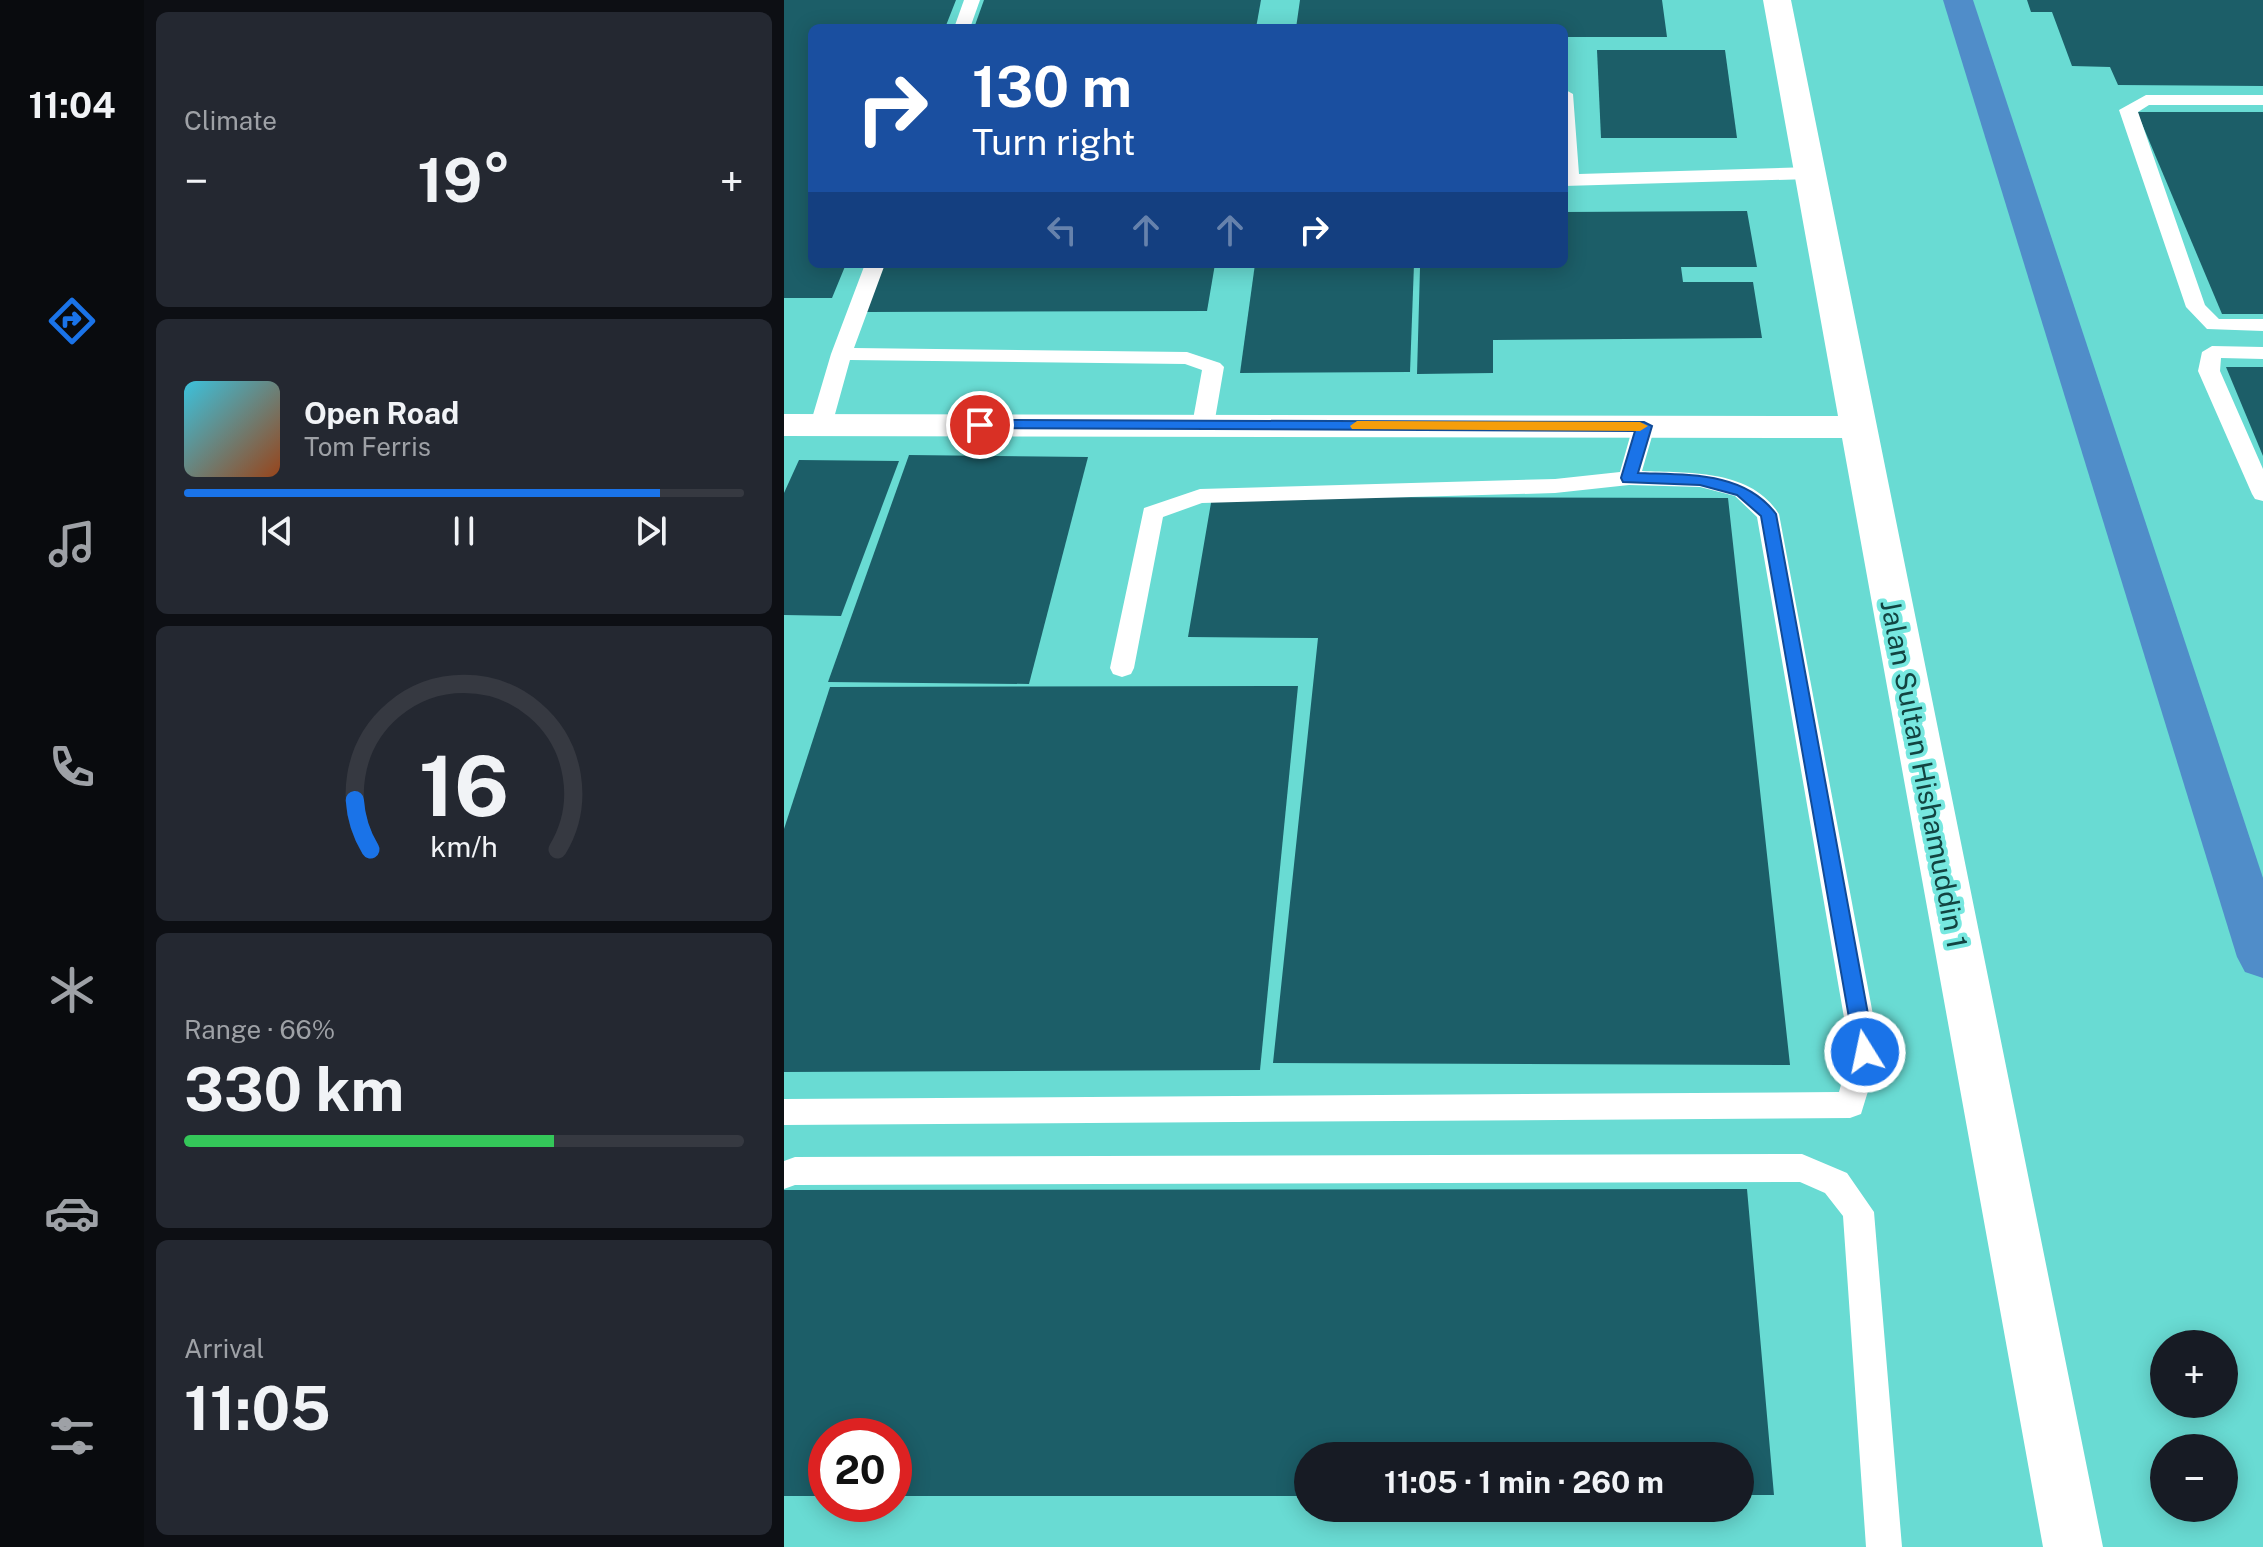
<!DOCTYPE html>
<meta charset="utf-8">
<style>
:root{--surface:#171b24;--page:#242831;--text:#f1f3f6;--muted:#9ea1a6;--line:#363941;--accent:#1a73e8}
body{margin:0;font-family:"Public Sans",sans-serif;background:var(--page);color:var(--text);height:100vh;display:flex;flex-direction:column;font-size:30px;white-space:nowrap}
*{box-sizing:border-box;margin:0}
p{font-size:26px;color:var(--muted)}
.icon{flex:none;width:44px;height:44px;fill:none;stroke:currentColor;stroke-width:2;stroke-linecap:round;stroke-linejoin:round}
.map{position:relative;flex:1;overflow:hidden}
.details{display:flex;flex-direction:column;gap:12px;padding:12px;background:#0d0f14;width:640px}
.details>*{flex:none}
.top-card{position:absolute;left:24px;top:24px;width:760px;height:244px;border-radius:12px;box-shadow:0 4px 20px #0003;background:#1a4fa0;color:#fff;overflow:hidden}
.buttons{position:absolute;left:1366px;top:1330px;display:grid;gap:16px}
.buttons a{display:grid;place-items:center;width:88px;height:88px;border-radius:50%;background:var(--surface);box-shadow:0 4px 20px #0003;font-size:40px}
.speed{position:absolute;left:24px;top:1418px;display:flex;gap:16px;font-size:40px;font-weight:700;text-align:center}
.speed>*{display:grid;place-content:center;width:104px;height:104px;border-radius:50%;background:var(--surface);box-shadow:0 4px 20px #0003;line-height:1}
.speed .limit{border:12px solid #d22;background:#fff;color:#111}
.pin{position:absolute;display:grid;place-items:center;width:68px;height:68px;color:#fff;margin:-34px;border:4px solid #fff;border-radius:50%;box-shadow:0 2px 8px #0007}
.me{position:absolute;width:88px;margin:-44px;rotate:350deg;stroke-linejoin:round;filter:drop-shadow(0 0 6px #0008)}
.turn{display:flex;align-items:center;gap:28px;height:168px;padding:0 32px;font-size:36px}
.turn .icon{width:104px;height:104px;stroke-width:2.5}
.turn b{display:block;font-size:56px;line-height:68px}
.lanes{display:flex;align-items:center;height:76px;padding:0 32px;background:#0003;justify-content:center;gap:40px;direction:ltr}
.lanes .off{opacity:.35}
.big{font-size:60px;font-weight:700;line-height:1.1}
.details .widget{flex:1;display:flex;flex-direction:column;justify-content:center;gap:12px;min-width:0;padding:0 28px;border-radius:12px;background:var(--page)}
.details .dial{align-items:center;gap:0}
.dial svg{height:208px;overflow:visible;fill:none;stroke:var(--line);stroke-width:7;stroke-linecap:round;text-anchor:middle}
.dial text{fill:var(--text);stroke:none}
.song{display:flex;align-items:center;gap:24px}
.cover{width:96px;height:96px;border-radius:12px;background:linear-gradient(135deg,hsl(190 70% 55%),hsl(20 70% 35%))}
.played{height:8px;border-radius:4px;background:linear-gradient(90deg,var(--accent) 85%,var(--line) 85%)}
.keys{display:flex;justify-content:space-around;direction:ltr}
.heat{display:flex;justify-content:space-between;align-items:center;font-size:44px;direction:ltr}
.charge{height:12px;border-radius:6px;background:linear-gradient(90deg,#34c759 66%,var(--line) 0)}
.trip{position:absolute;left:510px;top:1442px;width:460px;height:80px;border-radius:40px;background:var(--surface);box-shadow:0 4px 20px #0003;font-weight:700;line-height:80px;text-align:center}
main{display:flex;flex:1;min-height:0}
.tabs{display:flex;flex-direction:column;width:144px;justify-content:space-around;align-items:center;background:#090b0e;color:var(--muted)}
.tabs .icon{width:56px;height:56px}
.tabs .on{color:var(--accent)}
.tabs b{font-size:36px;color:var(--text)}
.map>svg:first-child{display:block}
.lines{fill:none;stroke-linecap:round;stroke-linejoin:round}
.canal{fill:#508dc9;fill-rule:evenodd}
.building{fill:#1c5e68}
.lane{fill:#fff;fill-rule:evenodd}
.street{fill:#fff;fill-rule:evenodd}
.route{fill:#1a73e8;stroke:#114b97;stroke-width:2}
.slow{fill:#f59e0b}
.labels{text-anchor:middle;stroke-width:8;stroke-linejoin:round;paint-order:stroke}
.street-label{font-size:28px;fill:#124441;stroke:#77e8e0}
</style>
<main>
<nav class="tabs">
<b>11:04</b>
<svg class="icon on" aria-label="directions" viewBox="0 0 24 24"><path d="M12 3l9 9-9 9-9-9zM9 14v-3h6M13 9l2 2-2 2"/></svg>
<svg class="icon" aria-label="music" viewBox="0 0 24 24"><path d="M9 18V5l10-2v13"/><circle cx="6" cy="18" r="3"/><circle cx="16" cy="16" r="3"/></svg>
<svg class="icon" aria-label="phone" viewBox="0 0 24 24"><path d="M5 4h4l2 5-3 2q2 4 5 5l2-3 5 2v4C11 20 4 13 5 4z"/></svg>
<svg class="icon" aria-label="climate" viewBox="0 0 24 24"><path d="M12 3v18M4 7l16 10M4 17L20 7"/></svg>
<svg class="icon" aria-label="car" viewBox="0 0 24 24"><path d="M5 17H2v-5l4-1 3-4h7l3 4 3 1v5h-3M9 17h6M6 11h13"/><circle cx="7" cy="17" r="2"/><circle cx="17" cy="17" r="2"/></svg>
<svg class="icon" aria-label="filters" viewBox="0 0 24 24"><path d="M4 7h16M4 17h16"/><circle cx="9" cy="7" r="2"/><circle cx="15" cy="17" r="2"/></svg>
</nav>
<section class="details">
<div class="widget"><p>Climate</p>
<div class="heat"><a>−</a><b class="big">19°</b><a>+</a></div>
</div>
<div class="widget">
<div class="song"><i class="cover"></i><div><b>Open Road</b><p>Tom Ferris</p></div></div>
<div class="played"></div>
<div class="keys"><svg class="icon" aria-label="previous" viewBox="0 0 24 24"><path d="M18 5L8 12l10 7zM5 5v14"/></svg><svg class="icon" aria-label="pause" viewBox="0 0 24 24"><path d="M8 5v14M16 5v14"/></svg><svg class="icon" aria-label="next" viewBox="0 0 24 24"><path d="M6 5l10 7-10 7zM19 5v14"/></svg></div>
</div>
<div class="widget dial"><svg viewBox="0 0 100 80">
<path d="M14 69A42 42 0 1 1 86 69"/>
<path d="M14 69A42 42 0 0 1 8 50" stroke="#1a73e8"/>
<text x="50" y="56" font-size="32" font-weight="700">16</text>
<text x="50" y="72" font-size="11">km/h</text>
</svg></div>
<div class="widget"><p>Range · 66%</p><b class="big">330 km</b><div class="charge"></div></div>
<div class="widget"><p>Arrival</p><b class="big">11:05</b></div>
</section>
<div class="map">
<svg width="1479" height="1547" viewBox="0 0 1479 1547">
<rect width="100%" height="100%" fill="#69dbd3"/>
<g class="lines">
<path class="canal" d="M1159,0H1189L1479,878V978L1461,972L1453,957Z"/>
</g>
<g class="building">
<path d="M0,0H172L161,28H28V264H62L48,298H0Z"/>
<path d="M200,0H477L472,28H190Z"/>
<path d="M516,0H878L883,37H780V28H512Z"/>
<path d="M1243,0H1479V86L1334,85L1326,67L1288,66L1268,12H1247Z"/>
<path d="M813,50H941L953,138H817Z"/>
<path d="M1353,112H1479V314H1438Z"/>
<path d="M963,211L973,267H897L899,282H969L978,338L709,340V373L633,374L636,268L776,267L780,264V212Z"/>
<path d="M100,264H431L423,311L82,312Z"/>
<path d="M471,264H630L626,372L456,373Z"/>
<path d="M1442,367H1479V456Z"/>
<path d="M125,455L304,457L245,684L44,682Z"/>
<path d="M15,460L115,461L57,616L0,615V493Z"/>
<path d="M428,497L944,498L1006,1065L489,1063L534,638L404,637Z"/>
<path d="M514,686L476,1070L0,1072V829L46,687Z"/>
<path d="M963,1189L990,1495H956V1456H524V1496H110V1436H42V1496H0V1190Z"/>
</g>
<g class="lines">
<g class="lane">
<path d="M180,0H196L186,28H170Z"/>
<path d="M780,89L789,94L795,174L1026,167L1035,173L1026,179L780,186Z"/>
<path d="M1362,95H1479V105H1365L1354,112L1421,305L1435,319H1479V331L1423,329L1402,307L1335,110Z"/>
<path d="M81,264H101L70,348L403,352L436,363L440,367L430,425L419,432L408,425L418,370L401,364L66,360L48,425L45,430H29L26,425L47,354Z"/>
<path d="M1428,346L1479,347V359L1437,358L1436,371L1479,469V501L1471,499L1468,494L1414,371L1418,352Z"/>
<path d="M860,419L871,426L858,471C905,473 967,469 995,514L1096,1052L1077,1114L1066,1118L0,1125V1099L1055,1092L1066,1052L973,517L951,496L916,487L845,485L771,493L418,503L379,517L350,668L347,674L338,677L329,674L326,668L360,508L416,489L771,479L836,472L849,426Z"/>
<path d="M1018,1154L1063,1173L1090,1212L1118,1547H1082L1059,1216L1041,1193L1016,1182L11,1185L0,1189V1161L11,1157Z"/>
</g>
<path class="street" d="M979,0H1007L1319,1547H1259L1058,438L0,436V414L1054,416Z"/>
</g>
<path class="route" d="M196,420L860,422L868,426L854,473C903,475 960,471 992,514L1091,1052L1088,1058L1081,1060L1074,1058L1071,1052L977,516L953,495L916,485L839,482L837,478L851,431L191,428V422Z"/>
<path class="slow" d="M573,421L856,422L864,426L856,431L568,429L566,426Z"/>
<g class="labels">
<g class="street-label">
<text transform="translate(1140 774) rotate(79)" y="10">Jalan Sultan Hishamuddin 1</text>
</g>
</g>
</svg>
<div class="buttons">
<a>+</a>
<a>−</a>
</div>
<div class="speed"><div class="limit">20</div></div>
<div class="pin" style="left:196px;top:425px;background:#d93025"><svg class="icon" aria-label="arrive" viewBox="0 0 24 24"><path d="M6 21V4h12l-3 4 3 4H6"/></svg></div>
<svg class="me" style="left:1081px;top:1052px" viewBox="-20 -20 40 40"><circle r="17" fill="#1a73e8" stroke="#fff" stroke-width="3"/><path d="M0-11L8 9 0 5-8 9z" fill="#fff"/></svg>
<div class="trip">11:05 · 1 min · 260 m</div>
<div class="top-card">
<div class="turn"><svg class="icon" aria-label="right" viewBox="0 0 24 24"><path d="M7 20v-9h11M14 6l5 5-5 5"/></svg><div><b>130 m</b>Turn right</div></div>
<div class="lanes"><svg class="icon off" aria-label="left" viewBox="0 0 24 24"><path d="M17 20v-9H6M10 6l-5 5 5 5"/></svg><svg class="icon off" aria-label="ahead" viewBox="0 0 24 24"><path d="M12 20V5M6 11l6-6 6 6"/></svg><svg class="icon off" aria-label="ahead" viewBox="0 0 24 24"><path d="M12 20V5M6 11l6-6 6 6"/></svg><svg class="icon" aria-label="right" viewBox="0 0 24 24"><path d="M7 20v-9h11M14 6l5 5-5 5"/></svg></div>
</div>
</div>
</main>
